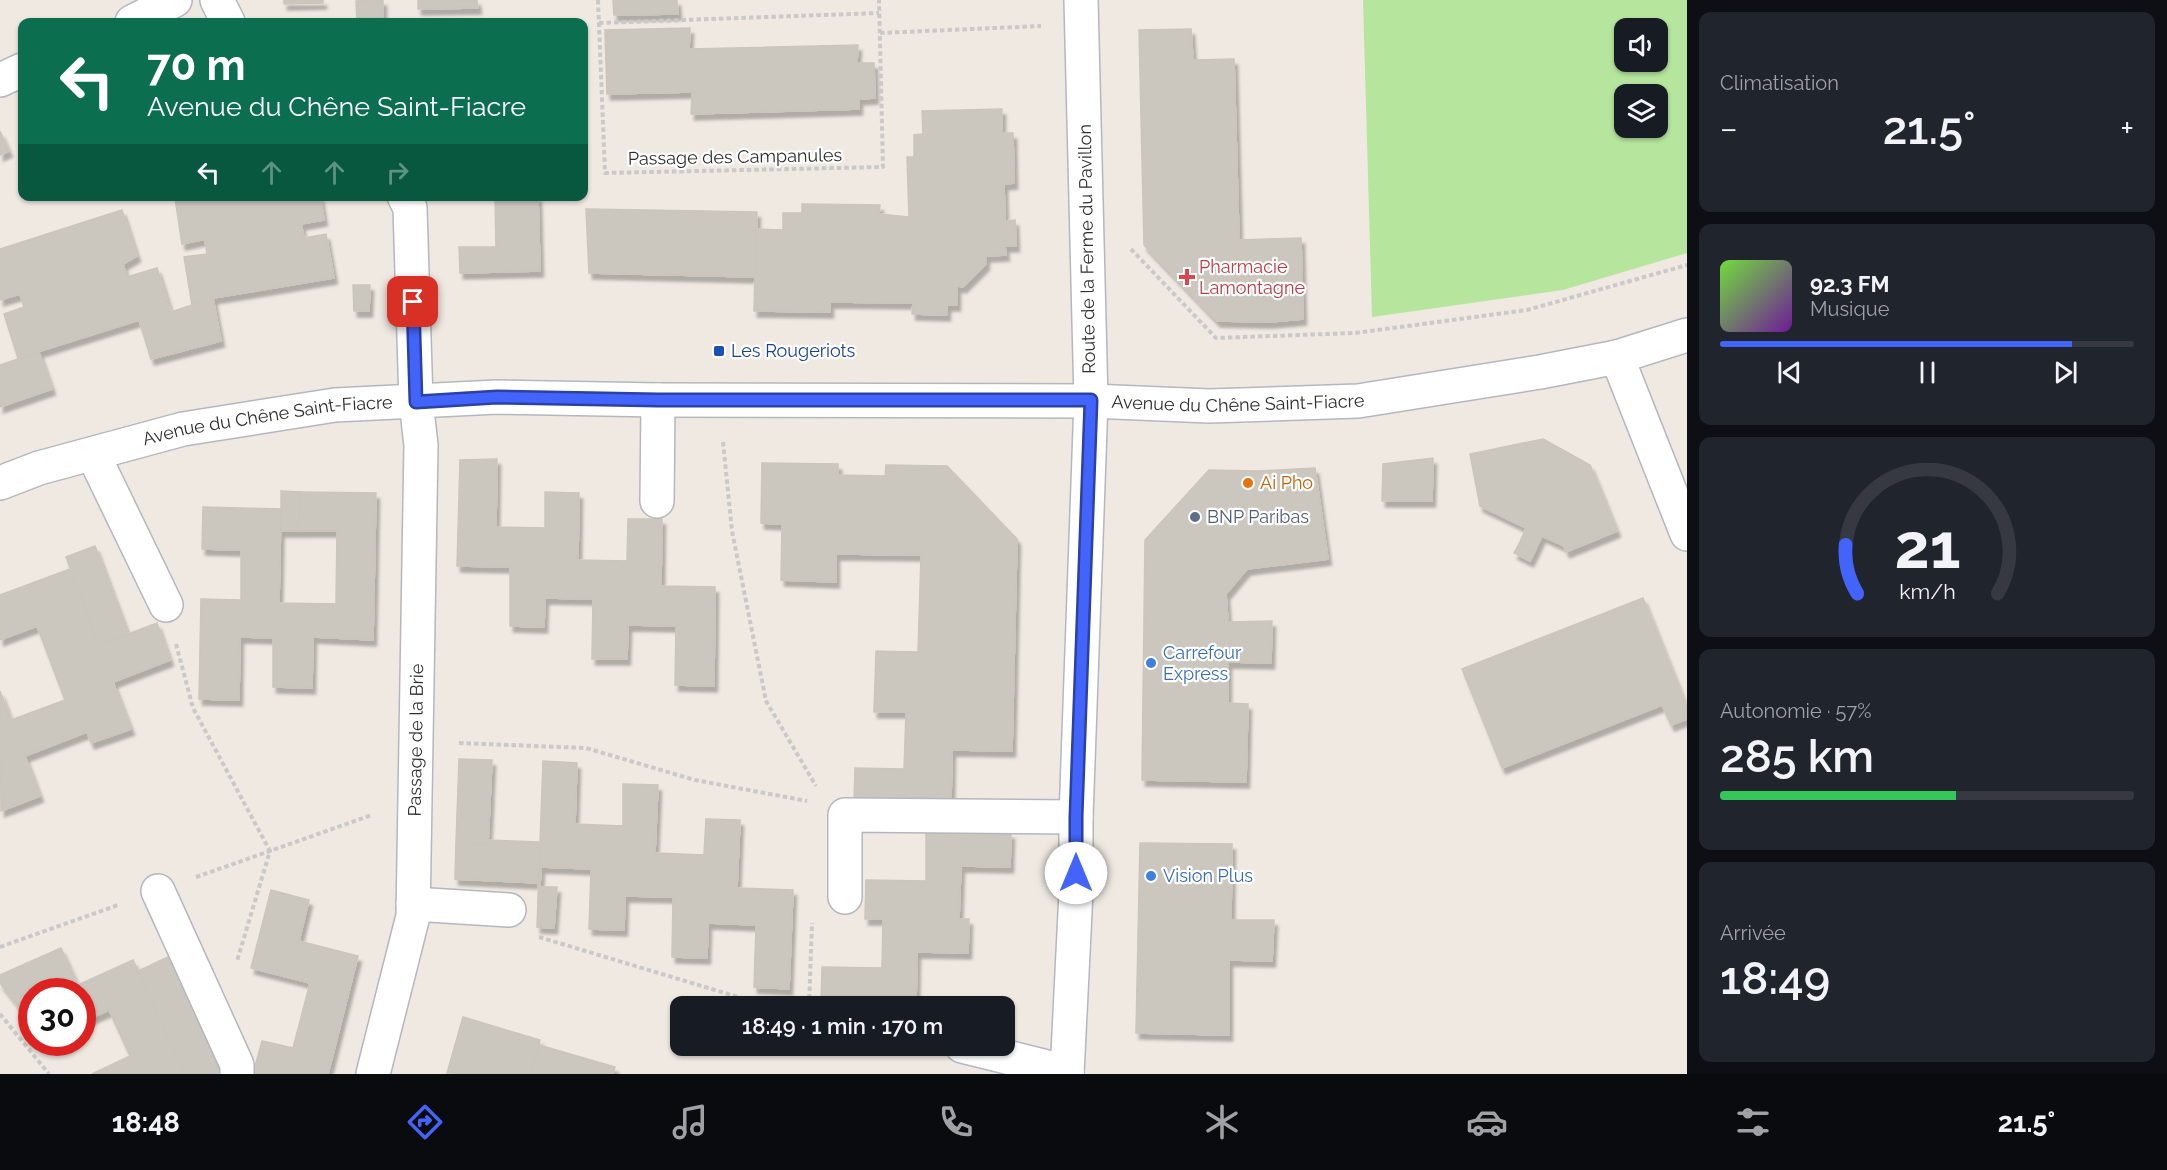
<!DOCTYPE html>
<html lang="fr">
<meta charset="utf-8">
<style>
:root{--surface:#171b24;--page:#20242c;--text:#f1f3f6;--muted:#9ea1a6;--line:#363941;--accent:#4264fb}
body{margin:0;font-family:Raleway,sans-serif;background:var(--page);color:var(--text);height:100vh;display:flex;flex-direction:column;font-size:22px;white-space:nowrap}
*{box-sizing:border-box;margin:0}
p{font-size:20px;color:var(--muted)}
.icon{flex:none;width:33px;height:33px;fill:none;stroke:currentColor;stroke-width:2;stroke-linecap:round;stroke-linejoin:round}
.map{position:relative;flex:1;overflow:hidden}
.panel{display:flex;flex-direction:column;gap:12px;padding:12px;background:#0d0f14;width:480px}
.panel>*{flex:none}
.banner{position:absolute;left:18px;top:18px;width:570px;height:183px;border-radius:12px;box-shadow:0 2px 4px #0004;background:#0b6e4f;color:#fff;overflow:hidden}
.buttons{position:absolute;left:1614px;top:18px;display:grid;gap:12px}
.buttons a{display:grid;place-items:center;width:54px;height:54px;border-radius:12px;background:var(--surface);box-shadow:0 2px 4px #0004;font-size:30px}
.speed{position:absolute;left:18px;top:978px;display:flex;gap:12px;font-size:30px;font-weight:700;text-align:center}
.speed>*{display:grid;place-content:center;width:78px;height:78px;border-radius:50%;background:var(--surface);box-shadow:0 2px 4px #0004;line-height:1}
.speed .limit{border:9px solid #d22;background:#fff;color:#111}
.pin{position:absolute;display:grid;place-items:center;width:51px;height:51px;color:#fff;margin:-26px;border-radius:12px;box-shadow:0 3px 9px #0006}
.me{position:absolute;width:66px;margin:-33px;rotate:0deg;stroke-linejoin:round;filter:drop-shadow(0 0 4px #0008)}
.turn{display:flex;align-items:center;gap:21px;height:126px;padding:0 30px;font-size:27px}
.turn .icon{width:78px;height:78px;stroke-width:2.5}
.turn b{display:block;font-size:42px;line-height:51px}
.lanes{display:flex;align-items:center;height:57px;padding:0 30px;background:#0003;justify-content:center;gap:30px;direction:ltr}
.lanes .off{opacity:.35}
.big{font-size:45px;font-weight:600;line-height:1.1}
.panel .card{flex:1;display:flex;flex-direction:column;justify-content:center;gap:9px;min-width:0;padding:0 21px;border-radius:12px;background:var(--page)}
.panel .dial{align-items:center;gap:0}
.dial svg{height:156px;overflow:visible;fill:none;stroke:var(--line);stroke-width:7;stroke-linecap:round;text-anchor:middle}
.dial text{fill:var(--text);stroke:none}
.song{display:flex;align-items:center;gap:18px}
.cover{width:72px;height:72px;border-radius:9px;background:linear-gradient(135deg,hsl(100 70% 55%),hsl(280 70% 35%))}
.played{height:6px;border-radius:3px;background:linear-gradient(90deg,var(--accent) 85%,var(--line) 85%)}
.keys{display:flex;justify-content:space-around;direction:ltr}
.heat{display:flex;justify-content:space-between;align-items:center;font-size:33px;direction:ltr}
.charge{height:9px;border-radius:4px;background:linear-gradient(90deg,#34c759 57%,var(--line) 0)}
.trip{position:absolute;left:670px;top:996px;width:345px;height:60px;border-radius:12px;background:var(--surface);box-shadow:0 2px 4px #0004;font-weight:600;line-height:60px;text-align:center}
.menu{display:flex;height:96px;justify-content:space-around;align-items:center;background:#090b0e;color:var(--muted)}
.menu .icon{width:42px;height:42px}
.menu .current{color:var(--accent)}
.menu b{font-size:27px;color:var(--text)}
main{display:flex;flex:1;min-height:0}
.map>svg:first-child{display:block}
.green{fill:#b6e59e;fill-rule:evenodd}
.building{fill:#cbc7bf;stroke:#cbc5ba;stroke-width:1.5;filter:url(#shadow)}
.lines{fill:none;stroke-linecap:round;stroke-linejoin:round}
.minor-casing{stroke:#b4b7c1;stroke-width:36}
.path{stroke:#c9c9c9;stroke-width:4;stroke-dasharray:4.5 3;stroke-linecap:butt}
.minor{stroke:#fff;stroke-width:33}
.route-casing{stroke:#2b41a3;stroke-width:15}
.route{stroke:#4264fb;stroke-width:10}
.health-dot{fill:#e0444e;stroke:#fff;stroke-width:2}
.transit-dot{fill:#1a4fb4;stroke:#fff;stroke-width:2}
.food-dot{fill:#e8710a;stroke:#fff;stroke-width:2}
.service-dot{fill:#5c6f8a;stroke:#fff;stroke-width:2}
.shop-dot{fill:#3f7fe0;stroke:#fff;stroke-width:2}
.labels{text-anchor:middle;stroke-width:4.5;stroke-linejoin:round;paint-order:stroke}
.street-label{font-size:18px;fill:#2e2e2e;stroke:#fff}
.health-label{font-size:18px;fill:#be3a42;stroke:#fff;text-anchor:start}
.transit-label{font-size:18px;fill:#164399;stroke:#fff;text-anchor:start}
.food-label{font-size:18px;fill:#c56008;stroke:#fff;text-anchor:start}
.service-label{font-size:18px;fill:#4e5e75;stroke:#fff;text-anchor:start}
.shop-label{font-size:18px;fill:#366cbe;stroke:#fff;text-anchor:start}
</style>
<main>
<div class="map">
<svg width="1687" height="1074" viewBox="0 0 1687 1074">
<defs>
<filter id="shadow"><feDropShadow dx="3.5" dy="6" stdDeviation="1.5" flood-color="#0004"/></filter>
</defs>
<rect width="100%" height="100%" fill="#efe9e1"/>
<path class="green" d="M1363,0H1687V253L1563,290L1372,317ZM1624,28H1658V62H1624ZM1624,94H1658V128H1624Z"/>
<g class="building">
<path d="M284,0H323V3L284,4Z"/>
<path d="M383,0V22H357L356,1Z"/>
<path d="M418,0H477L478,8L418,9Z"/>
<path d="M613,0H677L678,14L614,15Z"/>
<path d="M690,28L689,49L858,45L857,63H874L875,98L859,99V109L691,114L692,92L607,94L605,30Z"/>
<path d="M1191,29L1193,60L1234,59L1239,240L1301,238L1303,319L1270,322L1217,321L1144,245L1139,30Z"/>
<path d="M1002,109V133H1013L1014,183L1004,184L1005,221L1015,220L1016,246H1005L1006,255L986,256V264L963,287L957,286V305H947V315L912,314L913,303L830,302V312L754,311L756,229L783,230V213H802V204L880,205L879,214L909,217L907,157H914V135L923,134L922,111Z"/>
<path d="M0,131L9,151L0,155Z"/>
<path d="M186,196H320L324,220L301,224L304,238L326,234L334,278L213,298L192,305L184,257L207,254L205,239L182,244L175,198Z"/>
<path d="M495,196H538L540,271L460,273L459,247H496Z"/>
<path d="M586,209L757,212L755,277L589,273Z"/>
<path d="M122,210L137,256L123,264L127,277L157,268L171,312L213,298L221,341L151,359L139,320L18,358L4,314L24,307L20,294L0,300V249Z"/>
<path d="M353,285H370L369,311H354Z"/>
<path d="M39,352L52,389L0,407V365Z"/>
<path d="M1543,439L1590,465L1617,531L1566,552L1564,546L1542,536L1535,551L1519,544L1526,528L1480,506L1470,454Z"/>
<path d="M1433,458L1432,501H1382L1383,464Z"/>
<path d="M497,459L496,527L545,528V492L579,493L578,560L627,561L628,519H662L661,586L715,587L714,686L675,685L676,626L628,625L627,659H592L593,599L545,598L544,627L510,626V567L457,566L460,460Z"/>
<path d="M762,463L838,464V475L885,476L886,465L947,466L1017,539L1012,751L952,750L951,803L854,802L855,768L904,769L906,712H874L876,651L918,652L921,555L836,554V582L781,580L782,524L761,523Z"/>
<path d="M1315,468L1328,559L1247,569L1226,594L1228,622L1272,621L1271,663L1228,662V703L1248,704L1246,782L1142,780L1145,540L1209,470L1258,471Z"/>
<path d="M281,491L300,492L298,531H281Z"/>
<path d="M300,492L376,493L373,640L313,637L312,688L273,687V638L240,637L239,700L199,699L201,599L241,600V550L202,549L203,507L281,509L279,603L336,604L337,531H298Z"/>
<path d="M1519,544L1535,551L1530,561L1514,553Z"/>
<path d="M95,546L128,634L99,645L66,557Z"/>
<path d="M70,569L99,645L157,623L170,660L113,682L131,729L91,743L87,732L25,756L40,796L1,811L0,691L11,720L65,700L37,626L0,640V595Z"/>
<path d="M1643,598L1687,708V719L1671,725L1662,705L1502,768L1462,669Z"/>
<path d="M459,759L492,760L488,844L456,843Z"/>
<path d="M543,761L577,763L575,824L623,826V784L658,785L655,853L704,855L706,819L740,820L737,888L793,890L789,989L754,987L756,925L708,923L707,958L672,957L673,897L625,896L624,930L589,929L591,869L541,867L540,887H557L554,928L537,927Z"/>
<path d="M926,831L1011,833L1010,867L961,866L959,919H969L968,953L917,952L916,1006H821L822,967L882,968L883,919H865L866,880L926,881Z"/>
<path d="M488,840L539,842L538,883L455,879L456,843L488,844Z"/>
<path d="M1140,843L1232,844L1231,920H1274L1272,961L1229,960V1035L1136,1033Z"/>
<path d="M271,890L309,900L299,941L358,956L328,1074H253L262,1041L293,1048L310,983L251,968Z"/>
<path d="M61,948L78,985L133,960L185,1074H92L130,1056L109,1010L82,1022V992H32V1006L22,1011L0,983V975Z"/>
<path d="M170,956L221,1074H185L138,971Z"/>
<path d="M463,1017L540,1040L531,1074L447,1073Z"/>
<path d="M539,1045L615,1067L613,1074H531Z"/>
</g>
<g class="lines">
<defs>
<g id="minor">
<path d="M217,0L228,22"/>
<path d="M132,22L175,0"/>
<path d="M0,80L22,70"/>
<path d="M1617,357L1687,534"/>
<path d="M93,454L166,605"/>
<path id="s1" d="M0,483L39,468L183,429L335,405L497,397L658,400L1091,401L1209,406L1358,401L1540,372L1617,357L1687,335"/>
<path d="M657,501L658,400"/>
<path d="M158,891L237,1065V1074"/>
<path d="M845,897V815L1076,817"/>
<path d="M413,904L509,910"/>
<path d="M962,1046L1067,1072"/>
<path id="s2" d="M373,1074L413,916L421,445L416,402L410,208L404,196"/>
<path d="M1067,1074L1076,892V817L1091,401L1081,0"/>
</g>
</defs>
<use href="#minor" class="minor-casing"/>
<g class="path">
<path d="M598,0L605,173L883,167L879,0"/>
<path d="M599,23L879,13"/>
<path d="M880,33L1041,26"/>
<path d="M1131,249L1216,338L1355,333L1527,310L1687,265"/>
<path d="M723,442L732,531L766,701L816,786"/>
<path d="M176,644L193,708L270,851L237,961"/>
<path d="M459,743L586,748L695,780L807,801"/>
<path d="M196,877L372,815"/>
<path d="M539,937L768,1006"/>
<path d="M0,947L118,905"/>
<path d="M809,1006L812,923"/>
<path d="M0,1014L49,1074"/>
</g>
<use href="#minor" class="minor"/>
</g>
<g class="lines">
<defs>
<path id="route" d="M413,302L416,402L497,397L658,400H1091L1076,817V873"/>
</defs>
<use href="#route" class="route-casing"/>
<use href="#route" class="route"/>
</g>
<path class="health-dot" d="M1184 268h6v6h6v6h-6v6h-6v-6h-6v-6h6z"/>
<rect class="transit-dot" x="713" y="345" width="12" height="12" rx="3"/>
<circle class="food-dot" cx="1248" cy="483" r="6"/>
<circle class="service-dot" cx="1195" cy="517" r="6"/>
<g class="shop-dot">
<circle cx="1151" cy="663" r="6"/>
<circle cx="1151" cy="876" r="6"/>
</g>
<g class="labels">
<g class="street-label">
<text transform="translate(735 157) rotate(-1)" y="6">Passage des Campanules</text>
<text transform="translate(1087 249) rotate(-91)" y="6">Route de la Ferme du Pavillon</text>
<text dy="6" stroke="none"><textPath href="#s1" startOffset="1248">Avenue du Chêne Saint-Fiacre</textPath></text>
<text dy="6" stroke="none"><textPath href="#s1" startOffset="276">Avenue du Chêne Saint-Fiacre</textPath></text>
<text dy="6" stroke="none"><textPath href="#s2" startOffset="339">Passage de la Brie</textPath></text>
</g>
<g class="health-label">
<text x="1199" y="273">Pharmacie<tspan x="1199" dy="21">Lamontagne</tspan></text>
</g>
<g class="transit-label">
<text x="731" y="357">Les Rougeriots</text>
</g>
<g class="food-label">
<text x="1260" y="489">Ai Pho</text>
</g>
<g class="service-label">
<text x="1207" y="523">BNP Paribas</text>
</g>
<g class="shop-label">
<text x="1163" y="659">Carrefour<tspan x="1163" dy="21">Express</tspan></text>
<text x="1163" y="882">Vision Plus</text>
</g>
</g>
</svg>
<div class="buttons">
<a><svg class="icon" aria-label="sound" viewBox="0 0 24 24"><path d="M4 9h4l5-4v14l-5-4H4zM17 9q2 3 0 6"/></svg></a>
<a><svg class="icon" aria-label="layers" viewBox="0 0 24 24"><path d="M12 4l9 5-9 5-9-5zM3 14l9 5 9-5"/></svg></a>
</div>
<div class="speed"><div class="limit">30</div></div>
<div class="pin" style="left:413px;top:302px;background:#d93025"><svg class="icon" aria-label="arrive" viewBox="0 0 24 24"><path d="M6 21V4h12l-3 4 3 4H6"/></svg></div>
<svg class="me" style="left:1076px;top:873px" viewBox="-20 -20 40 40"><circle r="19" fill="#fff"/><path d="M0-13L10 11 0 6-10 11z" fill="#4264fb"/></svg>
<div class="trip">18:49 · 1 min · 170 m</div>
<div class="banner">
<div class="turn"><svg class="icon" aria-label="left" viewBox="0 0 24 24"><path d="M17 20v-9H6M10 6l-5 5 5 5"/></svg><div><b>70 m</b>Avenue du Chêne Saint-Fiacre</div></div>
<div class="lanes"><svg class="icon" aria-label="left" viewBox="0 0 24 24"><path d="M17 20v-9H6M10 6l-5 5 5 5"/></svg><svg class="icon off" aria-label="ahead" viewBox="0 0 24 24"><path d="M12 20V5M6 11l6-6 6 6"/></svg><svg class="icon off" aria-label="ahead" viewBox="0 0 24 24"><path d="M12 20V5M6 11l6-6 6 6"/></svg><svg class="icon off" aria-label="right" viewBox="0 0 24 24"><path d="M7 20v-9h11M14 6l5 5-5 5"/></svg></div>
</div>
</div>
<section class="panel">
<div class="card"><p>Climatisation</p>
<div class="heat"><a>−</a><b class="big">21.5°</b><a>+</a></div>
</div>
<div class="card">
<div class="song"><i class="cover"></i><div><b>92.3 FM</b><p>Musique</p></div></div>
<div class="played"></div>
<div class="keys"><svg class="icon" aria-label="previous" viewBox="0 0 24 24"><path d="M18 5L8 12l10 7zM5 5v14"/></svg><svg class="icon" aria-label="pause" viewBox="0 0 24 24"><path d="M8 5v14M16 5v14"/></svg><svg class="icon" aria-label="next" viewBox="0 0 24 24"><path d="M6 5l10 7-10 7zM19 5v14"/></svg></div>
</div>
<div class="card dial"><svg viewBox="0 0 100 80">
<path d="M14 69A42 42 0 1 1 86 69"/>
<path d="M14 69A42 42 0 0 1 8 44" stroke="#4264fb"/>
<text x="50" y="56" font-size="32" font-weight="700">21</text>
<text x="50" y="72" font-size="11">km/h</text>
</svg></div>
<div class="card"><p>Autonomie · 57%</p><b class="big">285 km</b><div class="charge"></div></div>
<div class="card"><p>Arrivée</p><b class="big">18:49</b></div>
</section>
</main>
<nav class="menu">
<b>18:48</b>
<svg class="icon current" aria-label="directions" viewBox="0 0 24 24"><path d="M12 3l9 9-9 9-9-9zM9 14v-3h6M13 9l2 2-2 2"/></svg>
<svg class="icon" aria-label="music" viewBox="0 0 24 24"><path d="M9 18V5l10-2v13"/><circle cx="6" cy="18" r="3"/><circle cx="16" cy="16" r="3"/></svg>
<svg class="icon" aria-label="phone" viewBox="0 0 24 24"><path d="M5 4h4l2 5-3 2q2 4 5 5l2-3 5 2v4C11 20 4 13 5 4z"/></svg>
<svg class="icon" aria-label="climate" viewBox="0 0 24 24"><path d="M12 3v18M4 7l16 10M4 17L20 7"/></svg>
<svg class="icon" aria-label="car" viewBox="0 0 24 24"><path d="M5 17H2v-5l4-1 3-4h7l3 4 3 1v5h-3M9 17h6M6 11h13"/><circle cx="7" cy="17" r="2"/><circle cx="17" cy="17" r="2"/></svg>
<svg class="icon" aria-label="filters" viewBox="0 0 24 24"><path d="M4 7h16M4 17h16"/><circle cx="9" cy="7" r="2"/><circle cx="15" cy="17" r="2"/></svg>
<b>21.5°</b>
</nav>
